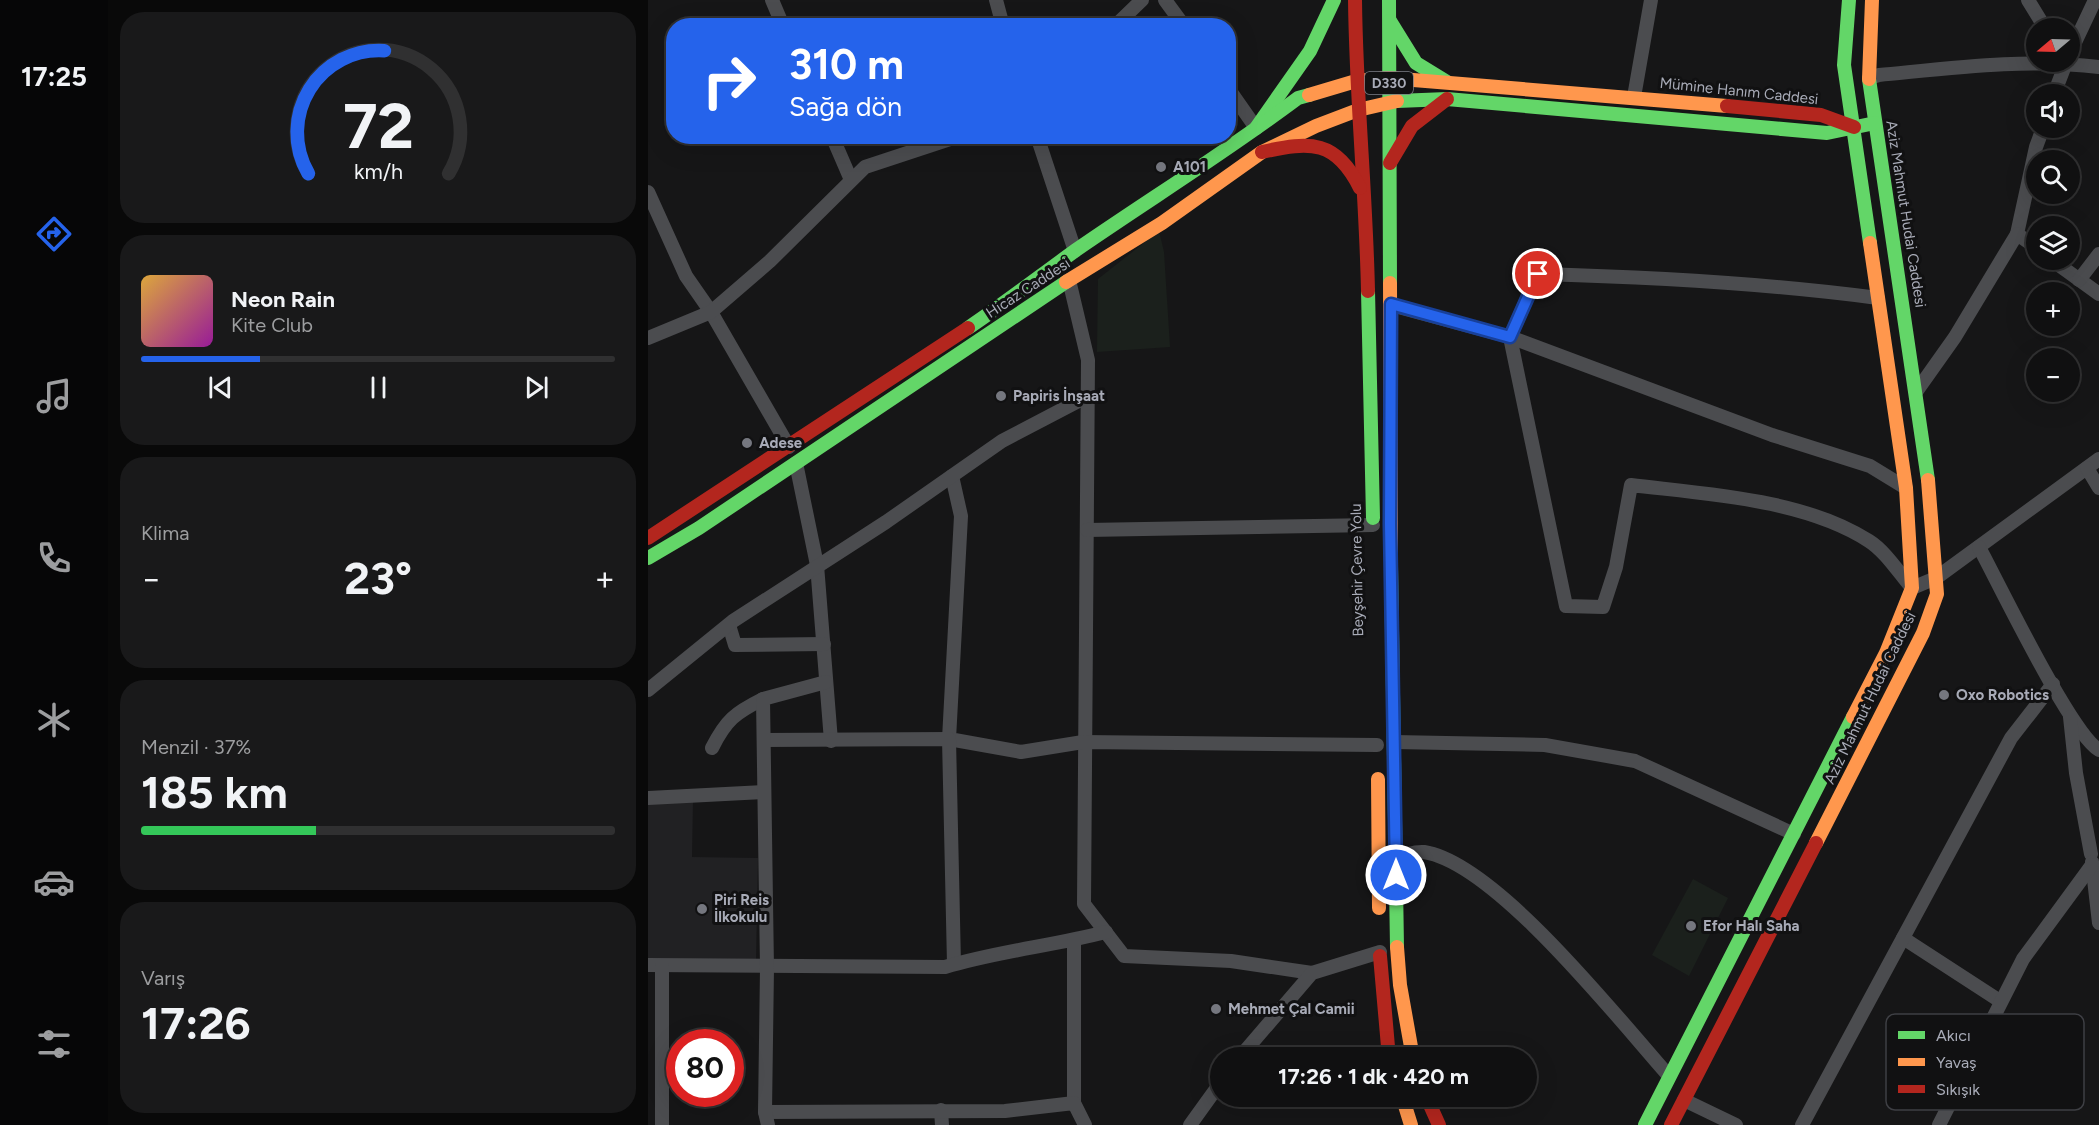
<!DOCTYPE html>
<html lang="tr">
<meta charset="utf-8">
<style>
:root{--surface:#101011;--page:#19191a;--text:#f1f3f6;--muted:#9c9d9f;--line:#303031;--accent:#2563eb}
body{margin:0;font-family:Figtree,sans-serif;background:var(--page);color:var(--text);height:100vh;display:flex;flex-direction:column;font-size:22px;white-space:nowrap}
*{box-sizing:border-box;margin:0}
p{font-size:20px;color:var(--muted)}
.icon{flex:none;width:33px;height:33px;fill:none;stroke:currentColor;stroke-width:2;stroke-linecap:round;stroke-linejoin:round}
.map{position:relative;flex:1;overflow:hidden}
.panel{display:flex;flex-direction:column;gap:12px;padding:12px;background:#090909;width:540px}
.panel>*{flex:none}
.hud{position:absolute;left:18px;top:18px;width:570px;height:126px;border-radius:24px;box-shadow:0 6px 24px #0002,0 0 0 2px var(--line);background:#2563eb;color:#fff;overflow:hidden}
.needle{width:39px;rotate:251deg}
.tools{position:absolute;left:1378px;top:18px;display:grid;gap:12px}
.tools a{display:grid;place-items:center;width:54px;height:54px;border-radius:50%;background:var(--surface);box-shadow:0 6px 24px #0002,0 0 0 2px var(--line);font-size:30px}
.speed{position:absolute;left:18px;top:1029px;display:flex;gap:12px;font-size:30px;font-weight:700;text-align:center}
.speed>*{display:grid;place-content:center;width:78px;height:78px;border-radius:50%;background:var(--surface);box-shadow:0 6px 24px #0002,0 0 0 2px var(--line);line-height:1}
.speed .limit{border:9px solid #d22;background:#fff;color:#111}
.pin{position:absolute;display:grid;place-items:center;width:51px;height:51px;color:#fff;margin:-26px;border:3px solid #fff;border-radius:50%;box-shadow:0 2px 6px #0007}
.me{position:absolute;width:66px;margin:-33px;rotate:0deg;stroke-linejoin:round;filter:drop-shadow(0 0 4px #0008)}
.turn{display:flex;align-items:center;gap:21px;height:126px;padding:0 24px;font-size:27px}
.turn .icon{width:78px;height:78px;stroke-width:2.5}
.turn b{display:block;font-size:42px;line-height:51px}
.big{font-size:45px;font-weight:700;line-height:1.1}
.panel .card{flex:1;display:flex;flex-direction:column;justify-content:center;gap:9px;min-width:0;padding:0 21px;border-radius:24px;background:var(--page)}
.panel .dial{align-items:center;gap:0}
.dial svg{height:156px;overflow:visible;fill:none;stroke:var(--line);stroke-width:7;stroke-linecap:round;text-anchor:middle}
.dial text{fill:var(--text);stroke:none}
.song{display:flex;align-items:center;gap:18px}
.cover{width:72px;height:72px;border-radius:9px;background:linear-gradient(135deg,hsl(40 70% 55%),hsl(300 70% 35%))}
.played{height:6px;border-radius:3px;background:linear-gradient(90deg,var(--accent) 25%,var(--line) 25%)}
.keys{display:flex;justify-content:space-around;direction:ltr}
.heat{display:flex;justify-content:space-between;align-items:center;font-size:33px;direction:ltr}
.charge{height:9px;border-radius:4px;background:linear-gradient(90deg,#34c759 37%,var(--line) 0)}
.trip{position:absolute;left:562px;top:1047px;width:327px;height:60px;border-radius:30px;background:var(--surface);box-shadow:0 6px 24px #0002,0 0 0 2px var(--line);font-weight:700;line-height:60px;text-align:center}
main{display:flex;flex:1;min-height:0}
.tabs{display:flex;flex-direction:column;width:108px;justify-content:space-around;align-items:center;background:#060607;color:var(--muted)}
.tabs .icon{width:42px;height:42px}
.tabs .selected{color:var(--accent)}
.tabs b{font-size:27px;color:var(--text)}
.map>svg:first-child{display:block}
.built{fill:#212123}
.green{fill:#1b201c}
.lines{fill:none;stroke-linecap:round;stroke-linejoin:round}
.street{stroke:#4b4c4f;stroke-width:14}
.fast{stroke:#63d668;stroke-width:14}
.slow{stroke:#ff974d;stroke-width:14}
.jam{stroke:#b3261e;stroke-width:14}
.route-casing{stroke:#184099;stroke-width:15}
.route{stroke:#2563eb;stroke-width:10}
.poi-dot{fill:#75777f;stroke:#111112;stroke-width:2}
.labels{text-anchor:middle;stroke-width:6;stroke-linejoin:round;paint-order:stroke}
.shield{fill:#111112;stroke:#7b7d86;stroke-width:1.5}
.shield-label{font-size:14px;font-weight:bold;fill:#a8abb7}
.street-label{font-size:15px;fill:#a8abb7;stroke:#111112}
.poi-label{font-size:15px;font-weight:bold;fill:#a8abb7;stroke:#111112;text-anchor:start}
.key{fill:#111112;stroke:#3e3f44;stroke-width:1.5}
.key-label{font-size:16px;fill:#a8abb7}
</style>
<main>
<nav class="tabs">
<b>17:25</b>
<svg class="icon selected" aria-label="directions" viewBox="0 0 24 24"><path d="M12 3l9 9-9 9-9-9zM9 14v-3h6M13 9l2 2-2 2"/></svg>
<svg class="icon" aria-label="music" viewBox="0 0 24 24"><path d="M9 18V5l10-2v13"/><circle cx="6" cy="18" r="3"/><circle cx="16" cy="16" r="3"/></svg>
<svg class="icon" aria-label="phone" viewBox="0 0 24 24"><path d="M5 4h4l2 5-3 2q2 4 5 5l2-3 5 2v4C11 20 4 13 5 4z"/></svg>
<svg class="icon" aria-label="climate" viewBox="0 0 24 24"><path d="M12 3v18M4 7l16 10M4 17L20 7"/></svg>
<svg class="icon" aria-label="car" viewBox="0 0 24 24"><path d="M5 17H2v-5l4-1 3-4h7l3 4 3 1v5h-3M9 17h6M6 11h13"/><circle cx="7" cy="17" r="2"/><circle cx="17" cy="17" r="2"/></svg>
<svg class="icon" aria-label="filters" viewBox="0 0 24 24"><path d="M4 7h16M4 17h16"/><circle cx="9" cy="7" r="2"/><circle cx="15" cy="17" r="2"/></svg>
</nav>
<section class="panel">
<div class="card dial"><svg viewBox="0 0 100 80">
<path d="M14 69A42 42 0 1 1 86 69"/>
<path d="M14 69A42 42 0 0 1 53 6" stroke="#2563eb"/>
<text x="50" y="56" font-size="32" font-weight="700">72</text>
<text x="50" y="72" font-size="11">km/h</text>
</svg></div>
<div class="card">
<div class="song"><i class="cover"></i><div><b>Neon Rain</b><p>Kite Club</p></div></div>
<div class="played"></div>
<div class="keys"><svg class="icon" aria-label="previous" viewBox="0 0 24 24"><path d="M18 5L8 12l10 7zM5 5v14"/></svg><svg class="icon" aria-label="pause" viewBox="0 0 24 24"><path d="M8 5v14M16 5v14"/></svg><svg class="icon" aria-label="next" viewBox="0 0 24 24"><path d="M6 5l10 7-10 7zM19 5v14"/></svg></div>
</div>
<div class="card"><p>Klima</p>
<div class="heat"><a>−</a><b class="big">23°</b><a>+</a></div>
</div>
<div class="card"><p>Menzil · 37%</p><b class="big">185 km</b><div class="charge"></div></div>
<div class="card"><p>Varış</p><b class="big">17:26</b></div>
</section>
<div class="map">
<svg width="1451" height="1125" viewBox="0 0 1451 1125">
<rect width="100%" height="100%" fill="#161617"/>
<path class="built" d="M45,800L44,857L110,858L108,962L0,960V802Z"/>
<g class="green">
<path d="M511,231L516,252L522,347L449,352L450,279Z"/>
<path d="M1045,879L1080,898L1041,976L1004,955Z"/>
</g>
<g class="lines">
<g class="street">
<path d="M124,0L135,26"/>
<path d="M348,0L355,26"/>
<path d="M517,0L536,26"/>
<path d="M1380,0L1397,28"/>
<path d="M467,26L494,0"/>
<path d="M1422,53L1447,0"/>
<path d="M1221,78L1231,75C1304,68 1378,58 1451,67"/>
<path d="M580,88L608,128"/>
<path d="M1406,94L1418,63"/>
<path d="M986,97L1003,0"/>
<path d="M184,136L203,180"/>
<path d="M389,136L427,251"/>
<path d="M0,192L38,276L63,312L141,447"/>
<path d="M1389,248L1369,234L1388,147L1395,128"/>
<path d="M1404,260L1451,294"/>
<path d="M421,280L440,360L436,904L476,956L583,961L664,973"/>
<path d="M1431,280L1451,254"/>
<path d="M1230,298C1118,283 1003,277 890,274L862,337L918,606L955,607L968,567L983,485C1058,494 1156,499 1221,541C1237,551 1251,573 1264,588L1288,578L1451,459"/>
<path d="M743,305L862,337L1124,435L1222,466L1258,488"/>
<path d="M0,338L63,312L122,261L217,167L311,136"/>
<path d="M1268,392L1307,337L1369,234"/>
<path d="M148,463L169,565L183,741"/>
<path d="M1439,468L1451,488"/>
<path d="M304,476L313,516L301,739L373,752L435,742L729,745"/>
<path d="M439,530L725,525"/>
<path d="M1331,547C1351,584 1423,734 1451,750"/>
<path d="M81,625L87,645L176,644"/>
<path d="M0,690L85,621L238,522L354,441L440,396"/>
<path d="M1422,717L1428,773L1443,854"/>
<path d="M116,740L301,739L306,964"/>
<path d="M746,742L897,745L987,761L1146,834"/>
<path d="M64,748C78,720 87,713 115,699"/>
<path d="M0,798L116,792"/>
<path d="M749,856C757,855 768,851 776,852C848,863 971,1020 1021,1076"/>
<path d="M1444,862L1451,923"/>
<path d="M1255,938L1352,1001"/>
<path d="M0,965L297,967C350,951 404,946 458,932"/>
<path d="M591,1058L664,973L732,952"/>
<path d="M1036,1100L1088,1125"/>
<path d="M426,1103V940"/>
<path d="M293,1110L294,1125"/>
<path d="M117,1112L357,1111L426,1103L437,1125"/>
<path d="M14,1125V966"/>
<path d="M120,1125L117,1112L119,968L115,699L178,682"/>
<path d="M542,1125L573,1082"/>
<path d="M1154,1125L1363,738L1405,684"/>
<path d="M1291,1125L1375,959L1444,865"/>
</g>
<g class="fast">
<path d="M741,0L742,283"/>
<path d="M1201,0L1196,65L1222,243"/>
<path d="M742,21L768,63L799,82"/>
<path d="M1221,79L1280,480"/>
<path d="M749,101L799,99L1179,133L1227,123"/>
<path d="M608,128L662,51L686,0"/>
<path d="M720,291L725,518"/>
<path d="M320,328C357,303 392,276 428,250C502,199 578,152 650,98L661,95"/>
<path d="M0,558L51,528L418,282"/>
<path d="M743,566L749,947"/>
<path d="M997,1125L1205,717"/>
</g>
<g class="slow">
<path d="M1221,79L1224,0"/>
<path d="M661,95L708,81L741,78L1079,106"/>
<path d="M418,282L514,223L614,152L668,126L710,110L749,101"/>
<path d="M742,283L743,566"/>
<path d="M1205,717L1238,653L1264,588L1258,488L1222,243"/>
<path d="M730,779L731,908"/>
<path d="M1168,843L1275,633L1289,594L1280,480"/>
<path d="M749,947L752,985L765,1058"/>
<path d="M754,1096L763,1125"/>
</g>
<g class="jam">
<path d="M707,0C708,97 718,194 720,291"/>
<path d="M1079,106L1173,115L1206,127"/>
<path d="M614,152C663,141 688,140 712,188"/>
<path d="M742,163L764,126L799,99"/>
<path d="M0,538L320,328"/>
<path d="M732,956L741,1058"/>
<path d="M778,1096L791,1125"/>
<path d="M1023,1125L1168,843"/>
</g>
</g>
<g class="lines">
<defs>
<path id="route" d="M748,875L742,524L743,304L862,337L890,274"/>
</defs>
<use href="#route" class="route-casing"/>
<use href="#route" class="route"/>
</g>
<g class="poi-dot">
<circle cx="513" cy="167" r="6"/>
<circle cx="353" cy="396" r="6"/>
<circle cx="99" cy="443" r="6"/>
<circle cx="1296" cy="695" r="6"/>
<circle cx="54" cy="909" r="6"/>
<circle cx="1043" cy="926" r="6"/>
<circle cx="568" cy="1009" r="6"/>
</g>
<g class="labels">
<rect class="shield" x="717" y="72" width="48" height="22" rx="4.5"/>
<g class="shield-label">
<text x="741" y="88">D330</text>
</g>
<g class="street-label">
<text transform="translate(1091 91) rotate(6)" y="5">Mümine Hanım Caddesi</text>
<text transform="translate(1258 214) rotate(81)" y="5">Aziz Mahmut Hudai Caddesi</text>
<text transform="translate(380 288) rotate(-33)" y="5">Hicaz Caddesi</text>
<text transform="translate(709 570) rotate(-91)" y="5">Beyşehir Çevre Yolu</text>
<text transform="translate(1222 698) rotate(-64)" y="5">Aziz Mahmut Hudai Caddesi</text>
</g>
<g class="poi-label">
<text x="525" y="172">A101</text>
<text x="365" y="401">Papiris İnşaat</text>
<text x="111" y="448">Adese</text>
<text x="1308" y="700">Oxo Robotics</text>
<text x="66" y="905">Piri Reis<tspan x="66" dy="17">İlkokulu</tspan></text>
<text x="1055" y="931">Efor Halı Saha</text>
<text x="580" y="1014">Mehmet Çal Camii</text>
</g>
</g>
<rect x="1238" y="1014" width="198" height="96" rx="9" class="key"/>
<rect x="1250" y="1031" width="27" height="8" fill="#63d668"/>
<rect x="1250" y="1058" width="27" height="8" fill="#ff974d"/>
<rect x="1250" y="1085" width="27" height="8" fill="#b3261e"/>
<g class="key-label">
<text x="1288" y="1041">Akıcı</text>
<text x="1288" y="1068">Yavaş</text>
<text x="1288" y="1095">Sıkışık</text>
</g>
</svg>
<div class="tools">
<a><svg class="needle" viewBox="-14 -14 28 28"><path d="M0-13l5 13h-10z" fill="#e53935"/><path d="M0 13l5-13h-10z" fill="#9c9d9f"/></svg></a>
<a><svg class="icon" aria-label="sound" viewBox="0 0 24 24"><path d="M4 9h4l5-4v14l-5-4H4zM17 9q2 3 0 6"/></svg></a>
<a><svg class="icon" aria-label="search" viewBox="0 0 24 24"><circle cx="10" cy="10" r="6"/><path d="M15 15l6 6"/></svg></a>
<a><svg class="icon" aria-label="layers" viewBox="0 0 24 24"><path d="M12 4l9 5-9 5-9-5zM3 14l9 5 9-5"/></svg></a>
<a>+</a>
<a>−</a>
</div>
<div class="speed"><div class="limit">80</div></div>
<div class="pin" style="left:890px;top:274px;background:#d93025"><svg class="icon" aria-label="arrive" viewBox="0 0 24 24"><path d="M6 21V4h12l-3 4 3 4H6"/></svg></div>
<svg class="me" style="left:748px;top:875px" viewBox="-20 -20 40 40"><circle r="17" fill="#2563eb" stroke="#fff" stroke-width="3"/><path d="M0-11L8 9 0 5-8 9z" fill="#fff"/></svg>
<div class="trip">17:26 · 1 dk · 420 m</div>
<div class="hud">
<div class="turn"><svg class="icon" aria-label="right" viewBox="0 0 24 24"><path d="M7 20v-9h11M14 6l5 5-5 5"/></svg><div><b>310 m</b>Sağa dön</div></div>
</div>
</div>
</main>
